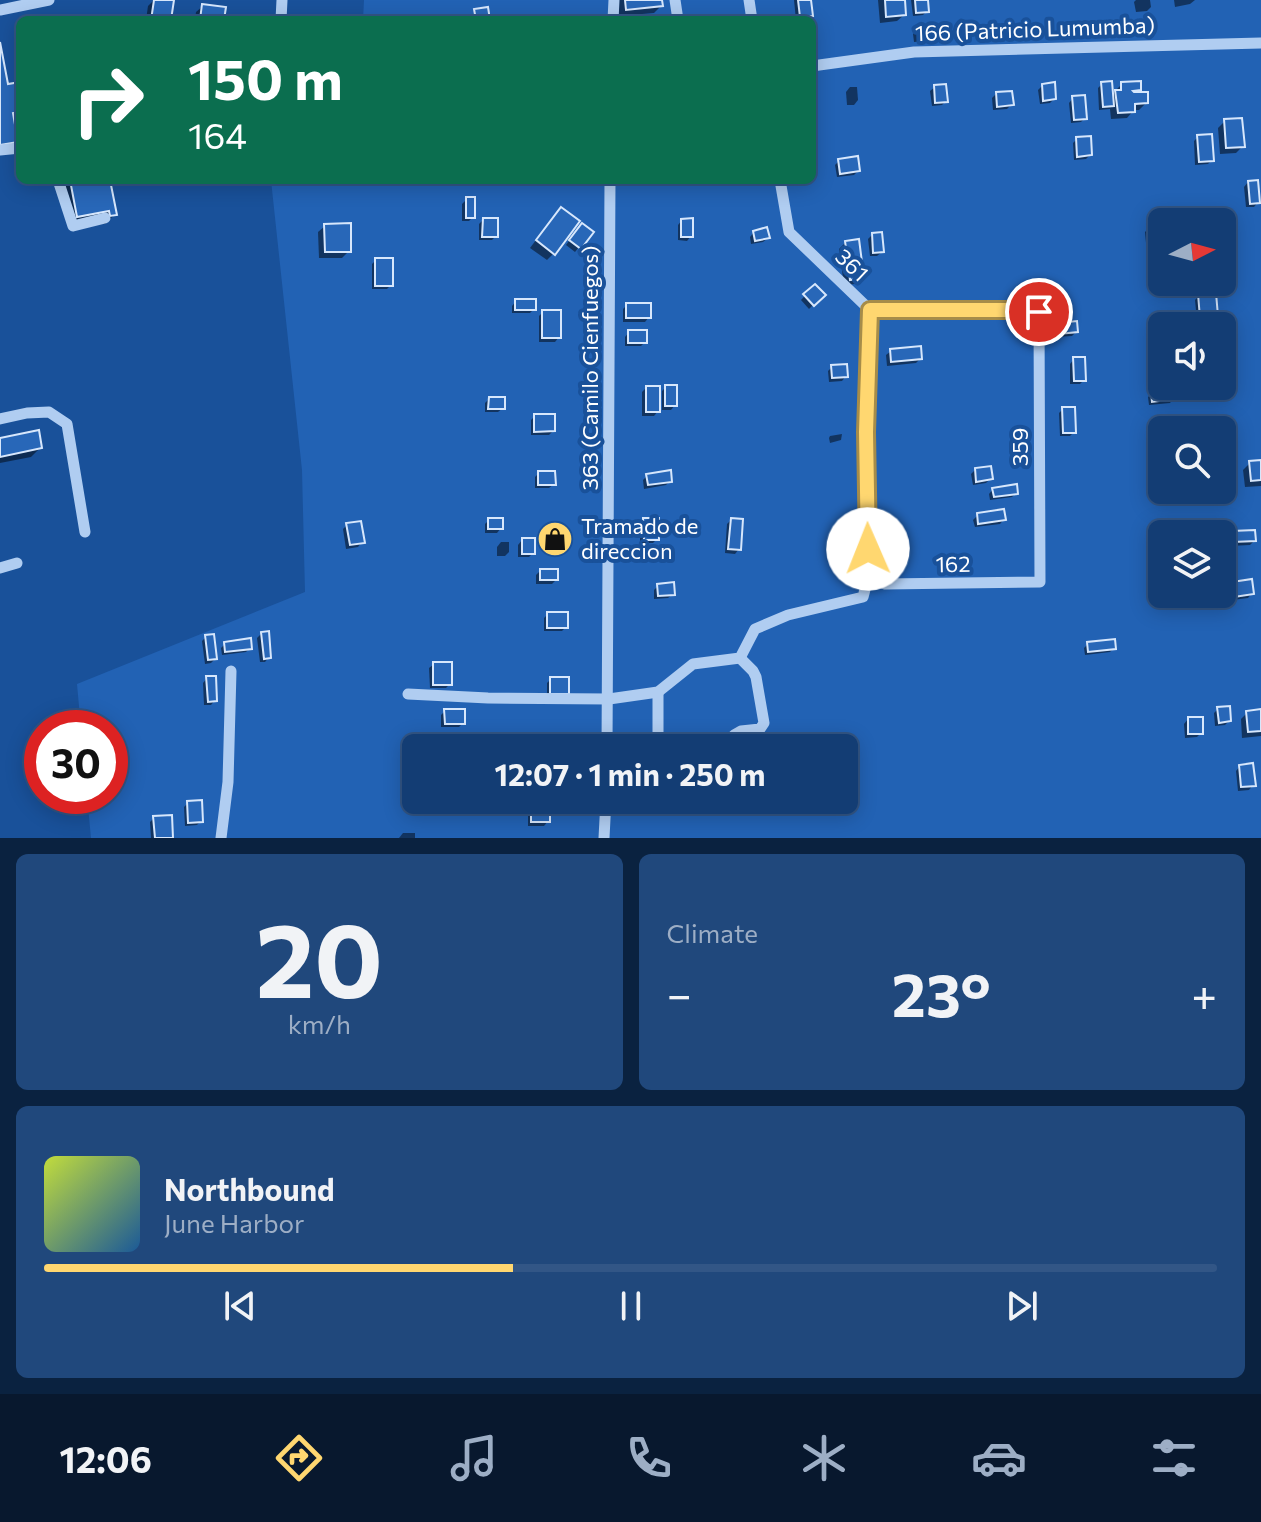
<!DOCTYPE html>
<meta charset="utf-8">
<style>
:root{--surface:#133d74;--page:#20487c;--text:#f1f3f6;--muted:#9daec5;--line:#325686;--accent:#ffd770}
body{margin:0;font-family:Commissioner,sans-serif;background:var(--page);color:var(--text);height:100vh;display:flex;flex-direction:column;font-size:30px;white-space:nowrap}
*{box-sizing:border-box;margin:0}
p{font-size:26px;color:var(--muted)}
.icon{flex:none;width:44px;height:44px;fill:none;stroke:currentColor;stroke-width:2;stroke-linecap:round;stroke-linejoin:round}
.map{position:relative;height:838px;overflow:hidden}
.panel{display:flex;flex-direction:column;gap:16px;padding:16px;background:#0a2240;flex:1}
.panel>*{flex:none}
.top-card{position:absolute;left:16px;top:16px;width:800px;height:168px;border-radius:12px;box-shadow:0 4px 20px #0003,0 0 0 2px var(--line);background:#0b6e4f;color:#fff;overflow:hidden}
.needle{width:52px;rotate:84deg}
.fabs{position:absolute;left:1148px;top:208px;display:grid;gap:16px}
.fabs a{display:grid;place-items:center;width:88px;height:88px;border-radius:12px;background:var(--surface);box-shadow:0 4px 20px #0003,0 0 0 2px var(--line);font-size:40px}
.speed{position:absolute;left:24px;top:710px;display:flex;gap:16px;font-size:40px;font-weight:700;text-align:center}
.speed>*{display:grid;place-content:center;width:104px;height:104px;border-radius:50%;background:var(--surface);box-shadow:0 4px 20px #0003,0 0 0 2px var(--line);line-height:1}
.speed .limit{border:12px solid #d22;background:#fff;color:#111}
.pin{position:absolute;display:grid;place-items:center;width:68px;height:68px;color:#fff;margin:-34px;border:4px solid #fff;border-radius:50%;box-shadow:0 2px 8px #0007}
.me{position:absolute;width:88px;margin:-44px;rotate:359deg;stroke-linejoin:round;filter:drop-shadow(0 0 6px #0008)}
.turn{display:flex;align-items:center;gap:28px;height:168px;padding:0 40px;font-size:36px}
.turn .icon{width:104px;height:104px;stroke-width:2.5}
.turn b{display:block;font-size:56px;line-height:68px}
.big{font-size:60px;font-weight:700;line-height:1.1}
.panel .widget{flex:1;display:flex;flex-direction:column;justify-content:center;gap:12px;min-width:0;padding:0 28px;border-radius:12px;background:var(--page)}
.panel .dial{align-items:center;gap:0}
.dial b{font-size:104px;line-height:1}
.song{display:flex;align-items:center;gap:24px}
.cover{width:96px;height:96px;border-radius:12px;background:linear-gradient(135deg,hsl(70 70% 55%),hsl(210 70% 35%))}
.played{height:8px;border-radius:4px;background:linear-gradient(90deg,var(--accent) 40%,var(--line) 40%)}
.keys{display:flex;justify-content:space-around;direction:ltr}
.heat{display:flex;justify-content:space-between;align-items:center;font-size:44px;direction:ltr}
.panel .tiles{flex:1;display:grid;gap:16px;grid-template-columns:1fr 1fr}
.widget:last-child{grid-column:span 2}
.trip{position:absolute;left:402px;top:734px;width:456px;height:80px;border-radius:12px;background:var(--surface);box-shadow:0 4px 20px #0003,0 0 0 2px var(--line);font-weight:700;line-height:80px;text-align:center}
.tabs{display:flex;height:128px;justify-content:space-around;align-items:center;background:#08182e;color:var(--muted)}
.tabs .icon{width:56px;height:56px}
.tabs .selected{color:var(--accent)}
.tabs b{font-size:36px;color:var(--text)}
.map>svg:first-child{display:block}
.green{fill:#2262b4;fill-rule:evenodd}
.shadow{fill:#0007}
.building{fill:#2867b8;stroke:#d7e7fc;stroke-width:2}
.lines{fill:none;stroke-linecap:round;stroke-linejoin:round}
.minor{stroke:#b0cdf1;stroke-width:11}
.route-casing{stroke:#a68c49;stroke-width:20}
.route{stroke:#ffd770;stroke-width:14}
.labels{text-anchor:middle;stroke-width:8;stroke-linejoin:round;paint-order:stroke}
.street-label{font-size:22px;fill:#fff;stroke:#19519a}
.poi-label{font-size:22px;fill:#fff;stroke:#19519a;text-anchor:start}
</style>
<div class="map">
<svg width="1261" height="838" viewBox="0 0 1261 838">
<rect width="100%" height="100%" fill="#19519a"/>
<path class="green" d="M364,0H1261V838H91L87,796H110V728H81L77,684L305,592L302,470L271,180H812V20H363ZM1162,222H1222V282H1162ZM1162,326H1222V386H1162ZM1162,430H1222V490H1162ZM1162,534H1222V594H1162ZM416,748H844V800H416Z"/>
<g class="shadow">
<path d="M154,0H162L169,20H146L148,6Z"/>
<path d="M618,0H660L661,6L654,13L619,16Z"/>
<path d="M794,0H809L811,15L807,19L796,20Z"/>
<path d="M878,0H903L904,15L897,21L880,23Z"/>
<path d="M911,0H926L927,11L923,15L913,16Z"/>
<path d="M1136,0H1150L1151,7L1147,11L1136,12L1134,2Z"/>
<path d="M1174,0H1195L1190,4L1175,7Z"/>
<path d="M203,6L222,20H195L196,12Z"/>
<path d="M253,14L273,17V20H247Z"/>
<path d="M116,16L132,19V20H113Z"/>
<path d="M928,29V36L924,41L914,42L913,34L917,30Z"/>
<path d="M812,82L815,100L812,103Z"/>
<path d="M1102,84L1111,95L1122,84L1139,90L1134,94L1146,103L1139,110H1134L1127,118L1111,119L1110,109L1099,110L1098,88Z"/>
<path d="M1043,85L1054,99L1050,103L1040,104L1038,90Z"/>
<path d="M850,87H857L858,100L854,105H847L846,92Z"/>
<path d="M935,87L946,101L942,105L932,106L930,91Z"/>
<path d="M996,94L1011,105L1007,109L993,110L992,98Z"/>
<path d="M1073,98L1085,118L1081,122L1071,123L1069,103Z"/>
<path d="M1225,121L1243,146L1236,153L1220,154L1218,128Z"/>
<path d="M1198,137L1212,160L1208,164L1195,165L1194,141Z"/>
<path d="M1077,139L1090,155L1086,159L1074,160L1073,143Z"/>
<path d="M839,161L858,171L854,175L837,177L835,165Z"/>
<path d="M60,180H108L115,214L105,224L68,225Z"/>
<path d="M1248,182L1258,202L1254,207H1246L1244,187Z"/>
<path d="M467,199L473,217L469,221H462V204Z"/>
<path d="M554,216L553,254L547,260L530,248Z"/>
<path d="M483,220L496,236L492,240H479V224Z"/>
<path d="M682,220L691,236L687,241L678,240V225Z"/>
<path d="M325,226L349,251L342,258H319L318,232Z"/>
<path d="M1162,226V241L1146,243L1145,232L1149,228Z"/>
<path d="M578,229L579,247L575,252L566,245Z"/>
<path d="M754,232L768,238L763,242L751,244L750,237Z"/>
<path d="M872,235L882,252L877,256H870L868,239Z"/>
<path d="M846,242L862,277L855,284L844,285L839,249Z"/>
<path d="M376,260L391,285L387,289H372V264Z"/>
<path d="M814,286L823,295L809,309L801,300Z"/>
<path d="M1199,296L1216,315L1212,320L1197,321L1195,300Z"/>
<path d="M516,301L534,309L530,313H512V306Z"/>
<path d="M627,305L649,317L645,322H623V309Z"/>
<path d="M543,312L559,337L555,342H539V316Z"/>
<path d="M1058,325L1076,332L1072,336L1055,337L1054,329Z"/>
<path d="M629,332L645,342L641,346H625V337Z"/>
<path d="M891,351L920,359L916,363L887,366L886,355Z"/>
<path d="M1074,359L1084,380L1080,384H1070V364Z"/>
<path d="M832,367L846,376L842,381L829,382L828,371Z"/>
<path d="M1162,375V386H1173L1168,391L1174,398L1170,403L1149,405L1148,397L1155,390H1151L1149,380L1154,376Z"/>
<path d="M666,387L675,405L671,410H662V391Z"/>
<path d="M646,388L658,411L654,416H642V392Z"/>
<path d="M489,399L503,408L498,412H485V403Z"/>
<path d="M1063,409L1074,432L1070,436H1060L1059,413Z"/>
<path d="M535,416L553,431L549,435H531V420Z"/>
<path d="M842,434L841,440L830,443L829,438L830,436Z"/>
<path d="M0,440L40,448L31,457L0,463Z"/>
<path d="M1261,462V486L1245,487L1243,470L1250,463Z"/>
<path d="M975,470L990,479L986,483L973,485L971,474Z"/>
<path d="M539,473L554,484L549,488H535V477Z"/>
<path d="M647,476L670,481L666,485L644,489L643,480Z"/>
<path d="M993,489L1016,493L1012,497L990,500L989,494Z"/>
<path d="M978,515L1004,519L1000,524L975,527L973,520Z"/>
<path d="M489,520L501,528L497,533H485V524Z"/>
<path d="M644,520L657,539L653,543H640V525Z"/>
<path d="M731,520L739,549L735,554L725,553L727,524Z"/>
<path d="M347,525L362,542L358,547L346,549L343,529Z"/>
<path d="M1233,533L1254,541L1250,545L1229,546V537Z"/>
<path d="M522,540L533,553L529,557H518V545Z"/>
<path d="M501,542H509V552L505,556H497V547Z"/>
<path d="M540,571L556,580L552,584H536V575Z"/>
<path d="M1226,585L1252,593L1248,598L1224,601L1222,589Z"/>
<path d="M658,586L673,594L668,598L654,599V590Z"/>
<path d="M548,614L566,627L562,631H544V618Z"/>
<path d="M262,633L269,657L265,662H260L257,638Z"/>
<path d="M206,637L215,659L211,663L205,664L202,641Z"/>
<path d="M225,644L250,648L246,652L222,655L221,648Z"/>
<path d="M1088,644L1114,648L1110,652L1085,655L1084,648Z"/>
<path d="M434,664L450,684L446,688H430L429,668Z"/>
<path d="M207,678L215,700L211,705H204L203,683Z"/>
<path d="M551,679H567L547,697V683Z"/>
<path d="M1218,709L1229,721L1225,725L1215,726L1214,713Z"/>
<path d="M445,711L463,723L459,727H441V715Z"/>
<path d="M1261,711V736L1242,738L1241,719L1247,713Z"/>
<path d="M1188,719L1201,733L1197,737L1185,738L1184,724Z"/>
<path d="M1240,766L1253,785L1249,790L1238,791L1236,771Z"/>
<path d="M188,803L201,821L197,825L185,826L184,807Z"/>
<path d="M532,809L548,821L544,826H528V813Z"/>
<path d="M154,818L171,838H151L150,822Z"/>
<path d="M403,833H415V838H399Z"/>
</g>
<g class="building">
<path d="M154,0H174L171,20H151Z"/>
<path d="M625,0H662L663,6L626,10Z"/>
<path d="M798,0H811L813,16L800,17Z"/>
<path d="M885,0H905L906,15L886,17Z"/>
<path d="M915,0H928L929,12L916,13Z"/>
<path d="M202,4L226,7L224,20H200Z"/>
<path d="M488,7L490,20H476L474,9Z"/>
<path d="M0,42L8,84L20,82V112L13,113L18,142L0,145Z"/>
<path d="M1112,81L1114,106L1103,107L1101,82Z"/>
<path d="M1141,81V90L1133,91L1134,92H1148V103L1135,104V112L1118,113L1115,90H1121V82Z"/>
<path d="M1055,82L1056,99L1043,101L1042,84Z"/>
<path d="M946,84L948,102L935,103L934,85Z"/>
<path d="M1012,91L1014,105L997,107L996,92Z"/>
<path d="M1085,95L1087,119L1074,120L1072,96Z"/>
<path d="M1242,118L1245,147L1226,148L1224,119Z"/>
<path d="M1212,134L1214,161L1199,162L1197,135Z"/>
<path d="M1091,136L1092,155L1077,157L1076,137Z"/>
<path d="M858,156L860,171L840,174L838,159Z"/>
<path d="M70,180H110L117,215L110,216L109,211L77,217Z"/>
<path d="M1258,180L1260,203L1250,204L1248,181Z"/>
<rect x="466" y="197" width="9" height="21"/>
<path d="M561,207L580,221L555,255L536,240Z"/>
<path d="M483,218H498V237H482Z"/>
<path d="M693,218V237H681V219Z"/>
<path d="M351,223V252H325L324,224Z"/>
<path d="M582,223L594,232L581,249L569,240Z"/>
<path d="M1162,224V239L1149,240L1148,226Z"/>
<path d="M767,227L770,238L755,241L753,231Z"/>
<path d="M882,232L884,252L873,253L872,233Z"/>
<path d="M859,239L864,278L850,280L845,241Z"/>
<rect x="375" y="258" width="18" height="28"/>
<path d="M815,284L826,295L814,306L803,294Z"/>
<path d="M1216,293L1218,316L1200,318L1198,294Z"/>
<rect x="515" y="299" width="21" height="11"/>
<rect x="626" y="303" width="25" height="15"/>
<rect x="542" y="310" width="19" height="28"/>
<path d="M1077,321L1078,332L1059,334L1058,323Z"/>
<rect x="628" y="330" width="19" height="13"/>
<path d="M921,346L922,359L891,362L890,349Z"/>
<path d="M1073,357H1085L1086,381H1074Z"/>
<path d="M847,364L848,377L832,378L831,365Z"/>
<rect x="665" y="385" width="12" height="21"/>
<rect x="646" y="386" width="14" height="26"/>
<path d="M1175,388L1176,399L1152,402L1151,391Z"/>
<path d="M489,397H505V409H488Z"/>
<path d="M1062,407H1075L1076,433H1063Z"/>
<path d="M534,414H555V431L534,432Z"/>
<path d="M39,430L42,448L0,457V438Z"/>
<path d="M1261,460V480L1251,481L1249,461Z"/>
<path d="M991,466L993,479L976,482L975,468Z"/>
<path d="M671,470L672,482L648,485L646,474Z"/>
<path d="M538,471H555L556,485H538Z"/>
<path d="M1017,484L1018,494L994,497L992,488Z"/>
<path d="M1004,509L1006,520L978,524L977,513Z"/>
<rect x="488" y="518" width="15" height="11"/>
<path d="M643,518H659V540H644Z"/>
<path d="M731,518L743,519L741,550L728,549Z"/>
<path d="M361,521L365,543L350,545L346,523Z"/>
<path d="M1255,530L1256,541L1233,542L1232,531Z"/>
<rect x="522" y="538" width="13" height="16"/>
<rect x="540" y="569" width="18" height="11"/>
<path d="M1252,579L1254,594L1227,598L1225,583Z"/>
<path d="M674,582L675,595L658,596L657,584Z"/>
<rect x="547" y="612" width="21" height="16"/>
<path d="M269,631L271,658L264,659L261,632Z"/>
<path d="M214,634L217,659L208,660L205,635Z"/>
<path d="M251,638L252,649L225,652L224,642Z"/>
<path d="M1115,639L1116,649L1088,652L1087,642Z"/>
<rect x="433" y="662" width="19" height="23"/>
<path d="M206,676H216L217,701L208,702Z"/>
<rect x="550" y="677" width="19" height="17"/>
<path d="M1230,706L1231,721L1219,723L1217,707Z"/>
<path d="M444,709H465V724H445Z"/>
<path d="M1261,709V731L1248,732L1246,711Z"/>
<rect x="1188" y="717" width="15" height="17"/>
<path d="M1253,763L1256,786L1241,787L1239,765Z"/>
<path d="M202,800L203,822L188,823L187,801Z"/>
<rect x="531" y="807" width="19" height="15"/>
<path d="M172,815L173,838H155L153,816Z"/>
</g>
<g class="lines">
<g class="minor">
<path d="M675,0L678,20"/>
<path d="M749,0L752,20"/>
<path d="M0,10L49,0"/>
<path d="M281,20L282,0"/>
<path d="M613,20L614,0"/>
<path d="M812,66L914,52L1261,43"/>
<path d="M0,150L20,148"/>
<path d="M58,180L73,226L105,218"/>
<path d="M0,419L27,413L49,412L67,424L85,532"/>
<path d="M0,568L17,563"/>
<path d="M868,578L885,584L1040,582L1039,312L1016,310H870"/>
<path d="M658,692V748"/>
<path d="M408,694L488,698L609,699L658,692L693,664L740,658L755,629L788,615L863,597L868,578L866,432L870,310L789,232L780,180"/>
<path d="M607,748L610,180"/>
<path d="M732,748L734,735L741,731L760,729L764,723L756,677L753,671L740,658"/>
<path d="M221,838L228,782L231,671"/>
<path d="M604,838L606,800"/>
</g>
</g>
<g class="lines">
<defs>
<path id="route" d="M868,549L866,432L870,310H1016L1039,312"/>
</defs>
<use href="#route" class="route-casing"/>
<use href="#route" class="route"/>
</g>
<defs>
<symbol id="shop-disc" viewBox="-11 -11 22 22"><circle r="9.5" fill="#ffd770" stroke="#19519a"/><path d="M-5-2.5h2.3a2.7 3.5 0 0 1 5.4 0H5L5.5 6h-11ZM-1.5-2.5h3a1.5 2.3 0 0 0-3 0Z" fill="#111"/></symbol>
</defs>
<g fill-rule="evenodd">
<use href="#shop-disc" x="535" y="519" width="40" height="40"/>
</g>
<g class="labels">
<g class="street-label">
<text transform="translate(1035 29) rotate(-2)" y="8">166 (Patricio Lumumba)</text>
<text transform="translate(852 265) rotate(44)" y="8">361</text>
<text transform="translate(590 368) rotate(-90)" y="8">363 (Camilo Cienfuegos)</text>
<text transform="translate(1020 447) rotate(-90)" y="8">359</text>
<text transform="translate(953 564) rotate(-1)" y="8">162</text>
</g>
<g class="poi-label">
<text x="581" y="534">Tramado de<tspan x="581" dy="25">direccion</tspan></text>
</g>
</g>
</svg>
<div class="fabs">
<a><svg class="needle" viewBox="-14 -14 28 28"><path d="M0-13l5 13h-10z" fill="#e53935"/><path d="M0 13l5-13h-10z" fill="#9daec5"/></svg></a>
<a><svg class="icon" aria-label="sound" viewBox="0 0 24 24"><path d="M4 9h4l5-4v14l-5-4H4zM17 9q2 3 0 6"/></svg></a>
<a><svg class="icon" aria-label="search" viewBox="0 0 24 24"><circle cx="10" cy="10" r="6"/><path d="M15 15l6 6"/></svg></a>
<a><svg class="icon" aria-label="layers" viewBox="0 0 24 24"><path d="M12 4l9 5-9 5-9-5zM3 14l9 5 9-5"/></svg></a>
</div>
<div class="speed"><div class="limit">30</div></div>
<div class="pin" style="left:1039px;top:312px;background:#d93025"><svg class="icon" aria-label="arrive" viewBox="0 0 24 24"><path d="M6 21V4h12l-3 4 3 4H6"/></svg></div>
<svg class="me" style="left:868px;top:549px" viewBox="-20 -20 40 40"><circle r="19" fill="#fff"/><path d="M0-13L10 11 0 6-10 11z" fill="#ffd770"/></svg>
<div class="trip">12:07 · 1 min · 250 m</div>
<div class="top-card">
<div class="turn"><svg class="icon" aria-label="right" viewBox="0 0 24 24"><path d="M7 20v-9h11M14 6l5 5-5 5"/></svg><div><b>150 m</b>164</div></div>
</div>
</div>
<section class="panel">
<div class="tiles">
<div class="widget dial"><b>20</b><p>km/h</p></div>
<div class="widget"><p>Climate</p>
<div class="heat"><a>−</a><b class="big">23°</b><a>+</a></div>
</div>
<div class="widget">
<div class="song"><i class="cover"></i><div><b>Northbound</b><p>June Harbor</p></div></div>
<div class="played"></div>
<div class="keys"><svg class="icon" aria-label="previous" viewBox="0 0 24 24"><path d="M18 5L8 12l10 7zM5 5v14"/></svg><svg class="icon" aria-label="pause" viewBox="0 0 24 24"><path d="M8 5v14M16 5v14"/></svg><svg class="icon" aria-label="next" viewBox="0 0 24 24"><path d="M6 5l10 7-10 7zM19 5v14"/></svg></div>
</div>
</div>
</section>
<nav class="tabs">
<b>12:06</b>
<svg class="icon selected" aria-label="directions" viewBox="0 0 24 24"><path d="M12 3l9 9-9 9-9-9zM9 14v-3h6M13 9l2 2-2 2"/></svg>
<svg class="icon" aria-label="music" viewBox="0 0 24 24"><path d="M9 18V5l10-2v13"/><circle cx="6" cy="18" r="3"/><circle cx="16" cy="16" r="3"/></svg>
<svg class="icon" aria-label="phone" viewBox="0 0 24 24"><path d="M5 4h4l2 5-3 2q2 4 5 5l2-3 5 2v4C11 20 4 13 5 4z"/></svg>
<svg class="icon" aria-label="climate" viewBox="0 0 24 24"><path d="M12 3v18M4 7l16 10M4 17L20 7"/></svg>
<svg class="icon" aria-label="car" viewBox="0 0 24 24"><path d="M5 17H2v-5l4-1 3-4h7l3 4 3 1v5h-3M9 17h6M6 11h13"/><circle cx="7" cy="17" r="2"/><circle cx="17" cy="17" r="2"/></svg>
<svg class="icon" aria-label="filters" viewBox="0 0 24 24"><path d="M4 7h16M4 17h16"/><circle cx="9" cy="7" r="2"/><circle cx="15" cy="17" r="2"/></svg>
</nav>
